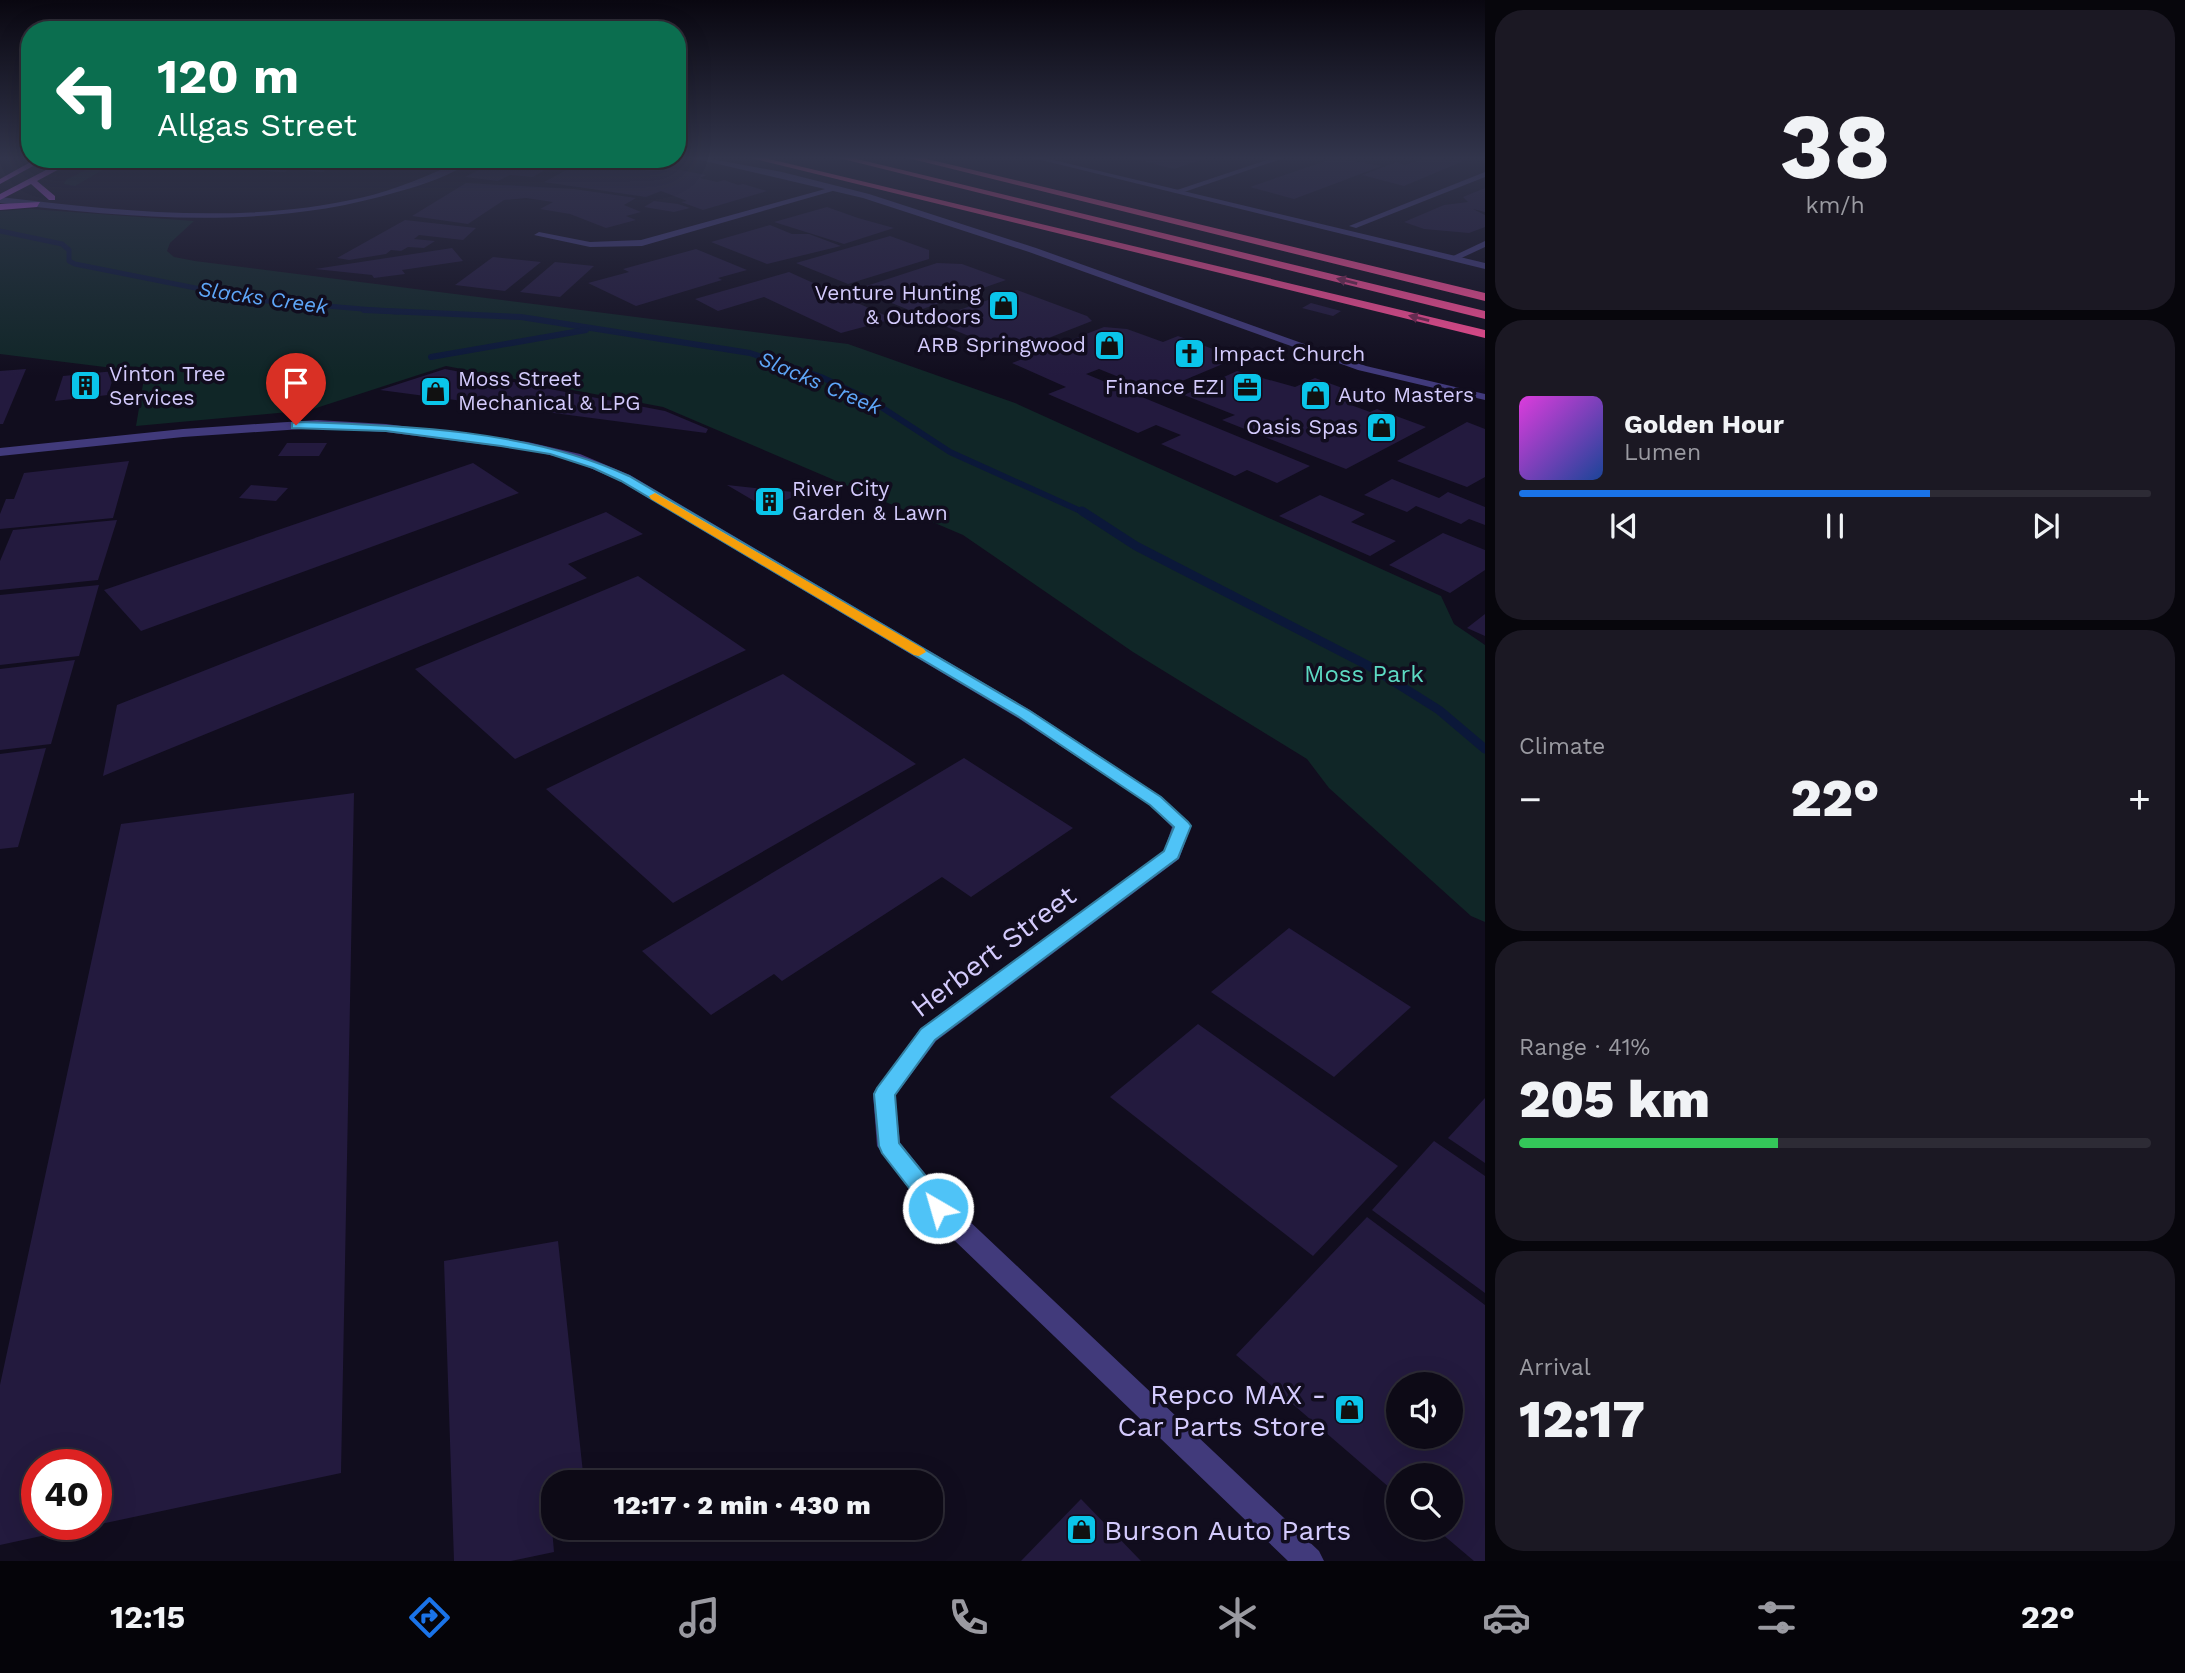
<!DOCTYPE html>
<meta charset="utf-8">
<style>
:root{--surface:#0d0a16;--page:#1b1823;--text:#f1f3f6;--muted:#9a9aa1;--line:#2d2b35;--accent:#1a73e8}
body{margin:0;font-family:"Work Sans",sans-serif;background:var(--page);color:var(--text);height:100vh;display:flex;flex-direction:column;font-size:26px;white-space:nowrap}
*{box-sizing:border-box;margin:0}
p{font-size:23px;color:var(--muted)}
.icon{flex:none;width:38px;height:38px;fill:none;stroke:currentColor;stroke-width:2;stroke-linecap:round;stroke-linejoin:round}
.map{position:relative;flex:1;overflow:hidden}
.panel{display:flex;flex-direction:column;gap:10px;padding:10px;background:#07060c;width:700px}
.panel>*{flex:none}
.hud{position:absolute;left:21px;top:21px;width:665px;height:147px;border-radius:28px;box-shadow:0 7px 28px #0002,0 0 0 2px var(--line);background:#0b6e4f;color:#fff;overflow:hidden}
.buttons{position:absolute;left:1386px;top:1372px;display:grid;gap:14px}
.buttons a{display:grid;place-items:center;width:77px;height:77px;border-radius:50%;background:var(--surface);box-shadow:0 7px 28px #0002,0 0 0 2px var(--line);font-size:35px}
.speed{position:absolute;left:21px;top:1449px;display:flex;gap:14px;font-size:35px;font-weight:700;text-align:center}
.speed>*{display:grid;place-content:center;width:91px;height:91px;border-radius:50%;background:var(--surface);box-shadow:0 7px 28px #0002,0 0 0 2px var(--line);line-height:1}
.speed .limit{border:10px solid #d22;background:#fff;color:#111}
.pin{position:absolute;display:grid;place-items:center;width:60px;height:60px;color:#fff;margin:-72px -30px;border-radius:50% 50% 50% 0;rotate:-45deg;box-shadow:0 0 7px #0007}
.pin .icon{rotate:45deg}
.me{position:absolute;width:77px;margin:-38px;rotate:322deg;stroke-linejoin:round;filter:drop-shadow(0 0 5px #0008)}
.turn{display:flex;align-items:center;gap:24px;height:147px;padding:0 21px;font-size:32px}
.turn .icon{width:91px;height:91px;stroke-width:2.5}
.turn b{display:block;font-size:49px;line-height:60px}
.big{font-size:52px;font-weight:800;line-height:1.1}
.panel .card{flex:1;display:flex;flex-direction:column;justify-content:center;gap:10px;min-width:0;padding:0 24px;border-radius:28px;background:var(--page)}
.panel .dial{align-items:center;gap:0}
.dial b{font-size:91px;line-height:1}
.song{display:flex;align-items:center;gap:21px}
.cover{width:84px;height:84px;border-radius:10px;background:linear-gradient(135deg,hsl(300 70% 55%),hsl(220 70% 35%))}
.played{height:7px;border-radius:4px;background:linear-gradient(90deg,var(--accent) 65%,var(--line) 65%)}
.keys{display:flex;justify-content:space-around;direction:ltr}
.heat{display:flex;justify-content:space-between;align-items:center;font-size:38px;direction:ltr}
.charge{height:10px;border-radius:5px;background:linear-gradient(90deg,#34c759 41%,var(--line) 0)}
.trip{position:absolute;left:541px;top:1470px;width:402px;height:70px;border-radius:28px;background:var(--surface);box-shadow:0 7px 28px #0002,0 0 0 2px var(--line);font-weight:800;line-height:70px;text-align:center}
.tabs{display:flex;height:112px;justify-content:space-around;align-items:center;background:#050409;color:var(--muted)}
.tabs .icon{width:49px;height:49px}
.tabs .active{color:var(--accent)}
.tabs b{font-size:32px;color:var(--text)}
main{display:flex;flex:1;min-height:0}
.map>svg:first-child{display:block}
.green{fill:#102627}
.lines{fill:none;stroke-linecap:round;stroke-linejoin:round}
.stream-far2{stroke:#0b1839;stroke-width:5}
.stream-far1{stroke:#0b1839;stroke-width:6}
.stream{stroke:#0b1839;stroke-width:9}
.building{fill:#231a3e;fill-rule:evenodd}
.minor{fill:#413a7b;fill-rule:evenodd}
.tertiary{fill:#413a7b;fill-rule:evenodd}
.primary{fill:#c758f8;fill-rule:evenodd}
.motorway{fill:#f74c93;fill-rule:evenodd}
.oneway{fill:#782953}
.route{fill:#4fc3f7;stroke:#337fa1;stroke-width:2}
.slow{fill:#f59e0b}
.labels{text-anchor:middle;stroke-width:7;stroke-linejoin:round;paint-order:stroke}
.far-poi-label{font-size:21px;fill:#d4cbfd;stroke:#110d1e;text-anchor:start}
.far-water-label{font-size:21px;font-style:italic;fill:#5ea6f8;stroke:#110d1e}
.park-label{font-size:24px;fill:#5cd9c2;stroke:#110d1e}
.near-street-label{font-size:28px;fill:#d4cbfd;stroke:#110d1e}
.near-poi-label{font-size:28px;fill:#d4cbfd;stroke:#110d1e;text-anchor:end}
</style>
<main>
<div class="map">
<svg width="1485" height="1561" viewBox="0 0 1485 1561">
<rect width="100%" height="100%" fill="#110d1e"/>
<g class="green">
<path d="M107,159H121L75,186L64,184L66,180Z"/>
<path d="M31,209L194,221L170,243L167,251L174,257L195,261L848,344L1015,403L1441,596L1454,624L1485,645V922L1471,916L1329,788L1307,759L1133,652L963,535L663,407L446,366L310,410L136,426L145,372L0,354V211Z"/>
</g>
<g class="lines">
<path class="stream-far2" d="M0,231L62,244L69,250V261L75,264L256,300L398,312"/>
<g class="stream-far1">
<path d="M364,310L521,317L750,353L821,377L872,401L950,452L1085,513"/>
<path d="M431,357L586,330"/>
</g>
<path class="stream" d="M1082,511L1136,546L1369,666L1439,710L1485,749"/>
</g>
<g class="building">
<path d="M1131,158H1198L1204,159L1174,169Z"/>
<path d="M1334,158L1382,166L1294,199L1250,187Z"/>
<path d="M1425,158L1466,160L1404,186L1362,175L1397,162L1405,165Z"/>
<path d="M250,159H302L285,172L235,169Z"/>
<path d="M313,159H375L366,167L332,165L323,172L296,170Z"/>
<path d="M499,159H541L558,162L533,177L510,175L498,181L465,177Z"/>
<path d="M583,161H603L639,170L647,166L669,168L706,175L700,178L717,182L724,180L738,185L743,184L767,191L703,210L681,202L687,201L661,191L646,197L544,182Z"/>
<path d="M466,183L574,189L636,198L624,205L641,212L626,216L636,220L606,228L570,214L540,209L553,202L526,198L504,200L468,224L412,216Z"/>
<path d="M1485,188V212L1473,209L1485,215V227L1469,233L1424,229L1404,222L1444,205L1468,202L1463,197Z"/>
<path d="M654,201L678,204L690,208L674,212L644,207Z"/>
<path d="M827,207L858,218L894,228L844,244L774,222Z"/>
<path d="M405,220L476,228L463,240L419,235L414,239L435,241L424,248L408,247L401,251L391,250L386,254L349,260L337,258Z"/>
<path d="M770,225L792,234H809L841,246L767,264L711,242Z"/>
<path d="M890,236L929,250V259L848,284L796,263Z"/>
<path d="M452,248L463,261L402,270L405,274L374,278L372,275L315,269Z"/>
<path d="M696,249L747,270L718,278L722,280L636,306L588,283L629,272L623,269Z"/>
<path d="M493,257L541,262L505,291L455,285Z"/>
<path d="M555,262L594,266L560,297L520,292Z"/>
<path d="M937,263L962,264L1006,280L914,312L857,289Z"/>
<path d="M789,272L893,319L841,333L764,297L718,311L695,299Z"/>
<path d="M1017,290L1087,316L1092,321L1010,353L930,320Z"/>
<path d="M1311,303L1341,311L1333,316L1302,308Z"/>
<path d="M1104,327L1127,329L1163,342L1178,336L1237,358L1156,392L1099,369L1086,374L1310,466L1277,483L1247,470L1235,476L1161,444L1181,435L1156,425L1138,433L1048,394L1066,387L1012,363Z"/>
<path d="M26,369L3,424H0V371Z"/>
<path d="M445,369L665,411L708,429L706,433L380,390Z"/>
<path d="M115,371L108,395L55,401L63,376Z"/>
<path d="M1237,371L1295,387L1315,378L1356,393L1346,398L1358,402L1351,405L1370,412L1377,409L1426,427L1346,469L1222,420L1235,415L1184,395Z"/>
<path d="M1467,422L1485,429V477L1467,487L1397,461Z"/>
<path d="M287,443H327L319,456H278Z"/>
<path d="M129,461L113,518L0,529V514L6,499H14L24,473Z"/>
<path d="M473,463L519,493L141,631L104,590Z"/>
<path d="M1392,479L1439,498L1448,492L1485,507V525L1469,519L1461,524L1416,506L1407,512L1364,495Z"/>
<path d="M251,485L288,488L276,501L239,498Z"/>
<path d="M727,485L803,493L766,508Z"/>
<path d="M1320,495L1365,514L1351,522L1396,541L1370,556L1279,516Z"/>
<path d="M606,512L643,534L568,564L587,578L103,776L117,705Z"/>
<path d="M117,520L98,580L0,590V561L13,530Z"/>
<path d="M1443,533L1485,550V570L1450,593L1389,565Z"/>
<path d="M638,576L746,650L515,759L415,669Z"/>
<path d="M99,585L79,656L0,665V595Z"/>
<path d="M1485,614V636L1467,628Z"/>
<path d="M75,660L51,744L0,750V669Z"/>
<path d="M783,674L916,764L673,903L546,789Z"/>
<path d="M46,748L18,847L0,849V754Z"/>
<path d="M964,758L1073,828L971,897L942,877L782,981L774,974L711,1015L642,951Z"/>
<path d="M354,793L341,1473L96,1525V1465H37V1524L92,1525L0,1545V1385L121,824Z"/>
<path d="M1289,928L1411,1007L1334,1077L1211,992Z"/>
<path d="M1198,1024L1398,1166L1313,1256L1110,1097Z"/>
<path d="M1485,1098V1163L1448,1138Z"/>
<path d="M1434,1141L1485,1176V1293L1372,1210Z"/>
<path d="M1367,1217L1485,1305V1561H1474L1435,1528H1451V1475H1398V1495L1236,1355ZM1398,1384H1451V1437H1398Z"/>
<path d="M558,1241L584,1482H553V1492L549,1493L554,1552L511,1561H454L444,1261Z"/>
<path d="M1081,1499L1141,1561H1021Z"/>
</g>
<g class="lines">
<g class="minor">
<path d="M1273,158H1284L1184,192L1177,190Z"/>
<path d="M1485,172V177L1356,228L1349,226Z"/>
<path d="M836,186L843,188L642,246L590,247L534,235L539,232L590,242L641,240Z"/>
<path d="M1485,241V247L1457,260L1449,258Z"/>
</g>
<g class="tertiary">
<path d="M692,158H706L782,172L869,194L1036,248L1366,366L1485,394V400L1358,370L1029,252L863,198Z"/>
<path d="M1033,158H1045L1485,263V269Z"/>
<path d="M464,159H475C452,175 423,185 397,192C267,231 132,218 0,203V197C118,211 242,225 360,198C396,190 430,175 464,159Z"/>
<path d="M317,420L386,424L528,442L580,454L630,475L1030,710L1162,797L1188,822L1191,826L1179,859L936,1041L895,1096L900,1143L947,1200L1319,1551L1324,1561H1288L929,1216L877,1146L873,1094L920,1029L1164,851L1172,827L1150,805L1018,718L620,481L572,460L528,450L386,432L317,428L183,437L0,456V448L183,429Z"/>
</g>
<g class="primary">
<path d="M36,159H46L0,184V179Z"/>
<path d="M67,159H78L37,181L55,196V200H49L31,184L0,200V194Z"/>
<path d="M40,202L37,207L0,210V204Z"/>
</g>
<g class="motorway">
<path d="M751,158H765L1485,330V338Z"/>
<path d="M839,158H853L1485,311V319Z"/>
<path d="M908,158H923L1485,293V301Z"/>
</g>
</g>
<defs><path id="oneway-solid" d="M-6-.8H1V-3.2L6.5 0L1 3.2V.8H-6Z" transform="scale(1.75)"/></defs>
<g class="oneway">
<use href="#oneway-solid" transform="translate(1347 281) rotate(-166)"/>
<use href="#oneway-solid" transform="translate(1419 318) rotate(-166)"/>
</g>
<linearGradient id="sky" x2="0" y2="1"><stop stop-color="#090710"/><stop offset="0.42" stop-color="#32354c"/><stop offset="1" stop-color="#32354c" stop-opacity="0"/></linearGradient>
<rect width="1485" height="376" fill="url(#sky)"/>
<path class="route" d="M296,422C404,425 530,430 629,476L1030,711L1161,797L1188,822L1191,826L1178,858L935,1040L895,1095L899,1143L946,1201L949,1208L946,1215L938,1218L930,1215L882,1153L879,1146L874,1094L877,1088L921,1029L1164,851L1174,827L1150,805L1019,717L621,481L593,468L550,454L501,446L386,431L292,428V423Z"/>
<path class="slow" d="M655,493L924,649L926,652L919,656L914,655L651,499L649,496Z"/>
<defs>
<symbol id="shop-square" viewBox="-11 -11 22 22"><rect x="-9" y="-9" width="18" height="18" rx="4" fill="#0ac5ea" stroke="#110d1e"/><path d="M-5-2.5h2.3a2.7 3.5 0 0 1 5.4 0H5L5.5 6h-11ZM-1.5-2.5h3a1.5 2.3 0 0 0-3 0Z" fill="#111"/></symbol>
<symbol id="church-square" viewBox="-11 -11 22 22"><rect x="-9" y="-9" width="18" height="18" rx="4" fill="#0ac5ea" stroke="#110d1e"/><path d="M-1.2-6h2.4v3.5h3.3v2.4h-3.3V6h-2.4V-.1h-3.3v-2.4h3.3Z" fill="#111"/></symbol>
<symbol id="building-square" viewBox="-11 -11 22 22"><rect x="-9" y="-9" width="18" height="18" rx="4" fill="#0ac5ea" stroke="#110d1e"/><path d="M-4-6H4V6H1V3H-1V6H-4ZM-2.5-4.3h1.7v1.8h-1.7ZM.8-4.3h1.7v1.8H.8ZM-2.5-1h1.7V.8h-1.7ZM.8-1h1.7V.8H.8Z" fill="#111"/></symbol>
<symbol id="office-square" viewBox="-11 -11 22 22"><rect x="-9" y="-9" width="18" height="18" rx="4" fill="#0ac5ea" stroke="#110d1e"/><path d="M-6-3h4V-5.5h4V-3h4V5H-6ZM-1-4.5V-3h2v-1.5ZM-6 0V1H6V0Z" fill="#111"/></symbol>
</defs>
<g fill-rule="evenodd">
<use href="#shop-square" x="986" y="288" width="35" height="35"/>
<use href="#shop-square" x="1092" y="328" width="35" height="35"/>
<use href="#church-square" x="1172" y="336" width="35" height="35"/>
<use href="#building-square" x="68" y="368" width="35" height="35"/>
<use href="#office-square" x="1230" y="370" width="35" height="35"/>
<use href="#shop-square" x="418" y="374" width="35" height="35"/>
<use href="#shop-square" x="1298" y="378" width="35" height="35"/>
<use href="#shop-square" x="1364" y="410" width="35" height="35"/>
<use href="#building-square" x="752" y="484" width="35" height="35"/>
<use href="#shop-square" x="1332" y="1392" width="35" height="35"/>
<use href="#shop-square" x="1064" y="1512" width="35" height="35"/>
</g>
<g class="labels">
<g class="far-poi-label">
<text x="981" y="300" text-anchor="end">Venture Hunting<tspan x="981" dy="24">&amp; Outdoors</tspan></text>
<text x="1086" y="352" text-anchor="end">ARB Springwood</text>
<text x="1213" y="361">Impact Church</text>
<text x="109" y="381">Vinton Tree<tspan x="109" dy="24">Services</tspan></text>
<text x="458" y="386">Moss Street<tspan x="458" dy="24">Mechanical &amp; LPG</tspan></text>
<text x="1225" y="394" text-anchor="end">Finance EZI</text>
<text x="1338" y="402">Auto Masters</text>
<text x="1358" y="434" text-anchor="end">Oasis Spas</text>
<text x="792" y="496">River City<tspan x="792" dy="24">Garden &amp; Lawn</tspan></text>
</g>
<g class="far-water-label">
<text transform="translate(263 298) rotate(8)" y="7">Slacks Creek</text>
<text transform="translate(820 383) rotate(23)" y="7">Slacks Creek</text>
</g>
<g class="park-label">
<text x="1364" y="682">Moss Park</text>
</g>
<g class="near-street-label">
<text transform="translate(993 951) rotate(-37)" y="10">Herbert Street</text>
</g>
<g class="near-poi-label">
<text x="1326" y="1404">Repco MAX -<tspan x="1326" dy="32">Car Parts Store</tspan></text>
<text x="1104" y="1540" text-anchor="start">Burson Auto Parts</text>
</g>
</g>
</svg>
<div class="buttons">
<a><svg class="icon" aria-label="sound" viewBox="0 0 24 24"><path d="M4 9h4l5-4v14l-5-4H4zM17 9q2 3 0 6"/></svg></a>
<a><svg class="icon" aria-label="search" viewBox="0 0 24 24"><circle cx="10" cy="10" r="6"/><path d="M15 15l6 6"/></svg></a>
</div>
<div class="speed"><div class="limit">40</div></div>
<div class="pin" style="left:296px;top:425px;background:#d93025"><svg class="icon" aria-label="arrive" viewBox="0 0 24 24"><path d="M6 21V4h12l-3 4 3 4H6"/></svg></div>
<svg class="me" style="left:938px;top:1208px" viewBox="-20 -20 40 40"><circle r="17" fill="#4fc3f7" stroke="#fff" stroke-width="3"/><path d="M0-11L8 9 0 5-8 9z" fill="#fff"/></svg>
<div class="trip">12:17 · 2 min · 430 m</div>
<div class="hud">
<div class="turn"><svg class="icon" aria-label="left" viewBox="0 0 24 24"><path d="M17 20v-9H6M10 6l-5 5 5 5"/></svg><div><b>120 m</b>Allgas Street</div></div>
</div>
</div>
<section class="panel">
<div class="card dial"><b>38</b><p>km/h</p></div>
<div class="card">
<div class="song"><i class="cover"></i><div><b>Golden Hour</b><p>Lumen</p></div></div>
<div class="played"></div>
<div class="keys"><svg class="icon" aria-label="previous" viewBox="0 0 24 24"><path d="M18 5L8 12l10 7zM5 5v14"/></svg><svg class="icon" aria-label="pause" viewBox="0 0 24 24"><path d="M8 5v14M16 5v14"/></svg><svg class="icon" aria-label="next" viewBox="0 0 24 24"><path d="M6 5l10 7-10 7zM19 5v14"/></svg></div>
</div>
<div class="card"><p>Climate</p>
<div class="heat"><a>−</a><b class="big">22°</b><a>+</a></div>
</div>
<div class="card"><p>Range · 41%</p><b class="big">205 km</b><div class="charge"></div></div>
<div class="card"><p>Arrival</p><b class="big">12:17</b></div>
</section>
</main>
<nav class="tabs">
<b>12:15</b>
<svg class="icon active" aria-label="directions" viewBox="0 0 24 24"><path d="M12 3l9 9-9 9-9-9zM9 14v-3h6M13 9l2 2-2 2"/></svg>
<svg class="icon" aria-label="music" viewBox="0 0 24 24"><path d="M9 18V5l10-2v13"/><circle cx="6" cy="18" r="3"/><circle cx="16" cy="16" r="3"/></svg>
<svg class="icon" aria-label="phone" viewBox="0 0 24 24"><path d="M5 4h4l2 5-3 2q2 4 5 5l2-3 5 2v4C11 20 4 13 5 4z"/></svg>
<svg class="icon" aria-label="climate" viewBox="0 0 24 24"><path d="M12 3v18M4 7l16 10M4 17L20 7"/></svg>
<svg class="icon" aria-label="car" viewBox="0 0 24 24"><path d="M5 17H2v-5l4-1 3-4h7l3 4 3 1v5h-3M9 17h6M6 11h13"/><circle cx="7" cy="17" r="2"/><circle cx="17" cy="17" r="2"/></svg>
<svg class="icon" aria-label="filters" viewBox="0 0 24 24"><path d="M4 7h16M4 17h16"/><circle cx="9" cy="7" r="2"/><circle cx="15" cy="17" r="2"/></svg>
<b>22°</b>
</nav>
